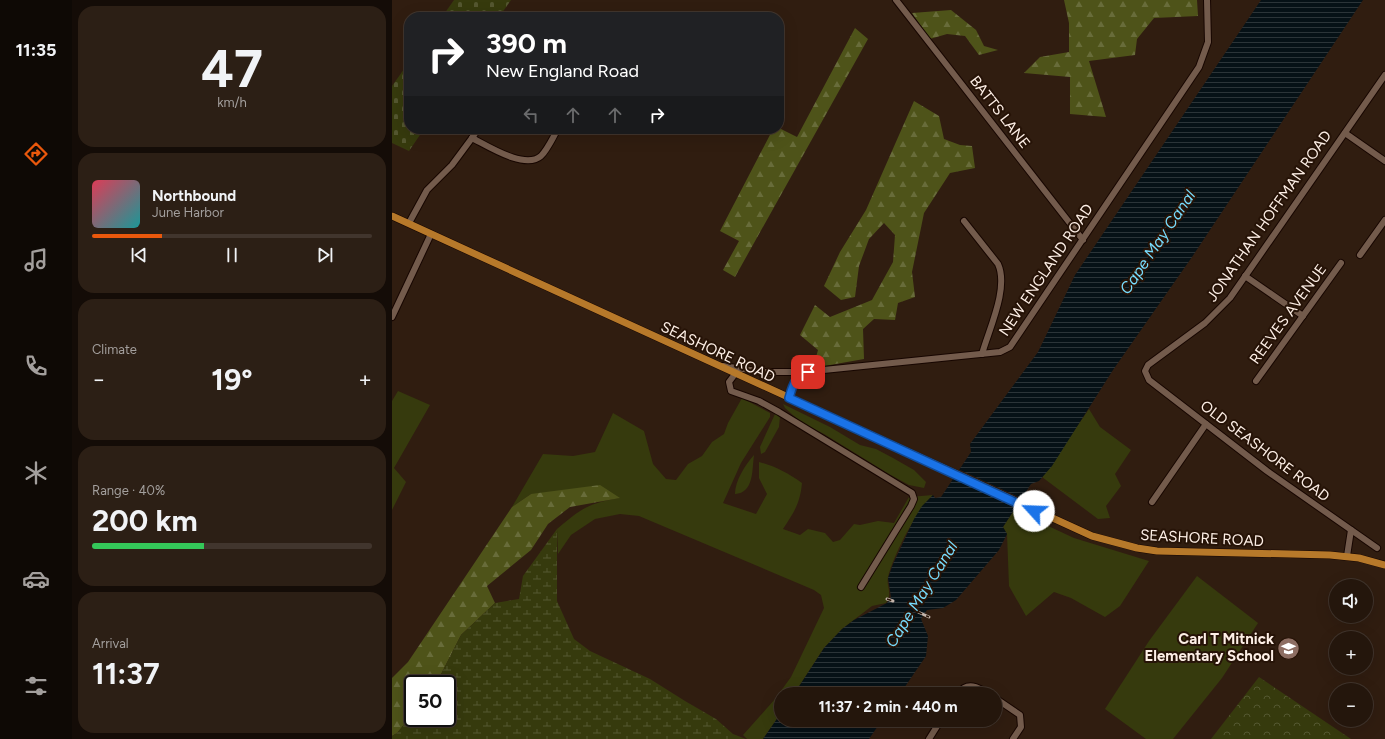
<!DOCTYPE html>
<meta charset="utf-8">
<style>
:root{--surface:#24160c;--page:#2c1f15;--text:#f1f3f6;--muted:#a39f9d;--line:#41352d;--accent:#ea580c}
body{margin:0;font-family:Figtree,sans-serif;background:var(--page);color:var(--text);height:100vh;display:flex;flex-direction:column;font-size:15px;white-space:nowrap}
*{box-sizing:border-box;margin:0}
p{font-size:13px;color:var(--muted)}
.icon{flex:none;width:22px;height:22px;fill:none;stroke:currentColor;stroke-width:2;stroke-linecap:round;stroke-linejoin:round}
.map{position:relative;flex:1;overflow:hidden}
.drawer{display:flex;flex-direction:column;gap:6px;padding:6px;background:#140c07;width:320px}
.drawer>*{flex:none}
.top-card{position:absolute;left:12px;top:12px;width:380px;height:122px;border-radius:16px;box-shadow:0 4px 16px #0002,0 0 0 1px var(--line);background:#202124;color:#fff;overflow:hidden}
.controls{position:absolute;left:937px;top:579px;display:grid;gap:8px}
.controls a{display:grid;place-items:center;width:44px;height:44px;border-radius:50%;background:var(--surface);box-shadow:0 4px 16px #0002,0 0 0 1px var(--line);font-size:20px}
.speed{position:absolute;left:12px;top:675px;display:flex;gap:8px;font-size:20px;font-weight:700;text-align:center}
.speed>*{display:grid;place-content:center;width:52px;height:52px;border-radius:50%;background:var(--surface);box-shadow:0 4px 16px #0002,0 0 0 1px var(--line);line-height:1}
.speed .limit{border:2px solid #111;border-radius:6px;background:#fff;color:#111}
.pin{position:absolute;display:grid;place-items:center;width:34px;height:34px;color:#fff;margin:-17px;border-radius:8px;box-shadow:0 2px 6px #0006}
.me{position:absolute;width:44px;margin:-22px;rotate:295deg;stroke-linejoin:round;filter:drop-shadow(0 0 3px #0008)}
.turn{display:flex;align-items:center;gap:14px;height:84px;padding:0 16px;font-size:18px}
.turn .icon{width:52px;height:52px;stroke-width:2.5}
.turn b{display:block;font-size:28px;line-height:34px}
.lanes{display:flex;align-items:center;height:38px;padding:0 16px;background:#0003;justify-content:center;gap:20px;direction:ltr}
.lanes .off{opacity:.35}
.big{font-size:30px;font-weight:700;line-height:1.1}
.drawer .tile{flex:1;display:flex;flex-direction:column;justify-content:center;gap:6px;min-width:0;padding:0 14px;border-radius:16px;background:var(--page)}
.drawer .dial{align-items:center;gap:0}
.dial b{font-size:52px;line-height:1}
.song{display:flex;align-items:center;gap:12px}
.cover{width:48px;height:48px;border-radius:6px;background:linear-gradient(135deg,hsl(350 70% 55%),hsl(180 70% 35%))}
.played{height:4px;border-radius:2px;background:linear-gradient(90deg,var(--accent) 25%,var(--line) 25%)}
.keys{display:flex;justify-content:space-around;direction:ltr}
.heat{display:flex;justify-content:space-between;align-items:center;font-size:22px;direction:ltr}
.charge{height:6px;border-radius:3px;background:linear-gradient(90deg,#34c759 40%,var(--line) 0)}
.trip{position:absolute;left:382px;top:687px;width:228px;height:40px;border-radius:20px;background:var(--surface);box-shadow:0 4px 16px #0002,0 0 0 1px var(--line);font-weight:700;line-height:40px;text-align:center}
main{display:flex;flex:1;min-height:0}
.menu{display:flex;flex-direction:column;width:72px;justify-content:space-around;align-items:center;background:#0e0905;color:var(--muted)}
.menu .icon{width:28px;height:28px}
.menu .on{color:var(--accent)}
.menu b{font-size:18px;color:var(--text)}
.map>svg:first-child{display:block}
.grass{fill:#363a0d}
.forest{fill:url(#forest-firs)}
.wetland{fill:url(#wetland-marsh)}
.cemetery{fill:url(#cemetery-stones)}
.park{fill:url(#park-crowns)}
.water{fill:url(#water-rules)}
.pier{fill:#301d10}
.lines{fill:none;stroke-linecap:round;stroke-linejoin:round}
.minor-casing{stroke:#170600;stroke-width:8}
.major-casing{stroke:#170600;stroke-width:8}
.minor{stroke:#735b4c;stroke-width:6}
.major{stroke:#b7792a;stroke-width:7}
.rail-casing{stroke:#c3b4aa;stroke-width:3}
.rail{stroke:#261307;stroke-width:1.5;stroke-dasharray:4.5;stroke-linecap:butt}
.route-casing{stroke:#114b97;stroke-width:10}
.route{stroke:#1a73e8;stroke-width:7}
.labels{text-anchor:middle;stroke-width:4;stroke-linejoin:round;paint-order:stroke}
.street-label{font-size:15px;fill:#fdefe6;stroke:#261307}
.poi-label{font-size:15px;font-weight:bold;fill:#fdefe6;stroke:#261307;text-anchor:end}
.water-label{font-size:16px;font-style:italic;fill:#77dbfc;stroke:#261307}
</style>
<main>
<nav class="menu">
<b>11:35</b>
<svg class="icon on" aria-label="directions" viewBox="0 0 24 24"><path d="M12 3l9 9-9 9-9-9zM9 14v-3h6M13 9l2 2-2 2"/></svg>
<svg class="icon" aria-label="music" viewBox="0 0 24 24"><path d="M9 18V5l10-2v13"/><circle cx="6" cy="18" r="3"/><circle cx="16" cy="16" r="3"/></svg>
<svg class="icon" aria-label="phone" viewBox="0 0 24 24"><path d="M5 4h4l2 5-3 2q2 4 5 5l2-3 5 2v4C11 20 4 13 5 4z"/></svg>
<svg class="icon" aria-label="climate" viewBox="0 0 24 24"><path d="M12 3v18M4 7l16 10M4 17L20 7"/></svg>
<svg class="icon" aria-label="car" viewBox="0 0 24 24"><path d="M5 17H2v-5l4-1 3-4h7l3 4 3 1v5h-3M9 17h6M6 11h13"/><circle cx="7" cy="17" r="2"/><circle cx="17" cy="17" r="2"/></svg>
<svg class="icon" aria-label="filters" viewBox="0 0 24 24"><path d="M4 7h16M4 17h16"/><circle cx="9" cy="7" r="2"/><circle cx="15" cy="17" r="2"/></svg>
</nav>
<section class="drawer">
<div class="tile dial"><b>47</b><p>km/h</p></div>
<div class="tile">
<div class="song"><i class="cover"></i><div><b>Northbound</b><p>June Harbor</p></div></div>
<div class="played"></div>
<div class="keys"><svg class="icon" aria-label="previous" viewBox="0 0 24 24"><path d="M18 5L8 12l10 7zM5 5v14"/></svg><svg class="icon" aria-label="pause" viewBox="0 0 24 24"><path d="M8 5v14M16 5v14"/></svg><svg class="icon" aria-label="next" viewBox="0 0 24 24"><path d="M6 5l10 7-10 7zM19 5v14"/></svg></div>
</div>
<div class="tile"><p>Climate</p>
<div class="heat"><a>−</a><b class="big">19°</b><a>+</a></div>
</div>
<div class="tile"><p>Range · 40%</p><b class="big">200 km</b><div class="charge"></div></div>
<div class="tile"><p>Arrival</p><b class="big">11:37</b></div>
</section>
<div class="map">
<svg width="993" height="739" viewBox="0 0 993 739">
<defs>
<pattern id="forest-firs" width="22" height="20" patternUnits="userSpaceOnUse"><rect width="22" height="20" fill="#4e5319"/><path d="M5 1l3.5 6h-7zM16 11l3.5 6h-7z" fill="#686c3a"/></pattern>
<pattern id="wetland-marsh" width="20" height="14" patternUnits="userSpaceOnUse"><rect width="20" height="14" fill="#363a0d"/><path d="M1 5h8M5 5V1M11 12h8M15 12V8" fill="none" stroke="#545730"/></pattern>
<pattern id="cemetery-stones" width="16" height="16" patternUnits="userSpaceOnUse"><rect width="16" height="16" fill="#363a0d"/><path d="M2 7V4a2 2 0 0 1 4 0v3zM10 15v-3a2 2 0 0 1 4 0v3z" fill="#545730"/></pattern>
<pattern id="park-crowns" width="20" height="18" patternUnits="userSpaceOnUse"><rect width="20" height="18" fill="#363a0d"/><path d="M2 6a3 3 0 1 1 6 0M12 15a3 3 0 1 1 6 0" fill="none" stroke="#545730"/></pattern>
<pattern id="water-rules" width="6" height="5" patternUnits="userSpaceOnUse"><rect width="6" height="5" fill="#061116"/><path d="M0 2.5h6" fill="none" stroke="#2b3438"/></pattern>
</defs>
<rect width="100%" height="100%" fill="#301d10"/>
<g class="grass">
<path d="M6,391L38,405L2,468L14,482L0,510V401Z"/>
<path d="M350,398L378,413V417L349,463L331,503L364,514L375,494L367,478V462C383,466 396,473 410,483C408,504 402,512 391,529L408,535L416,529L433,533L441,542L448,540L462,524L468,525L486,521L502,523L517,497L541,495C524,511 502,554 496,577C494,587 501,592 494,603L480,606L450,629L432,648L402,694H389V713L371,739H355L351,735L383,699L399,677L432,608L429,595L422,590L247,516L228,514L203,519L179,535L166,554L165,529C190,508 195,504 227,498L139,494L120,507L151,454L181,456L203,452L221,413L252,431L261,464L274,479L284,480L296,464L310,456L320,442L332,434L336,423Z"/>
<path d="M391,404L438,427L468,445L484,449L501,458L522,470L534,482L532,488L517,485L497,474L432,434L410,423L393,408Z"/>
<path d="M697,409L708,427L739,450L723,474L729,486L714,506L718,518L706,519L650,477Z"/>
<path d="M383,414L388,416L387,427L373,452L369,454L368,447Z"/>
<path d="M362,455C360,470 362,493 343,494C343,481 353,465 362,455Z"/>
<path d="M622,510L682,538L757,561L728,606L713,617L679,598L662,592L634,616L617,586L615,534L611,527Z"/>
<path d="M805,576L866,623L830,678L781,739H754L713,709L757,641Z"/>
</g>
<g class="forest">
<path d="M672,0H805L806,16L762,18L745,39L743,55L697,61L714,117L678,114V77L632,73L648,57L677,52V23Z"/>
<path d="M559,10L584,30L592,46L606,50L587,55L573,36L555,34L538,39L520,13Z"/>
<path d="M463,28L476,39L343,277L331,270L347,241L328,231L381,129L387,128L405,137Z"/>
<path d="M522,101L547,116L552,139L568,145L580,146L583,168L558,173L532,213L520,272L523,297L506,303L503,320L482,319L471,329L472,359L421,368L426,350L408,335L423,305L438,317L480,300L501,262L503,235L492,223L477,239L467,266L463,297L449,300L432,286L448,252L474,210Z"/>
<path d="M208,485L228,498L178,507L156,524L139,550L95,586L103,603L69,635L44,684H21V714L5,733L0,736V678L16,662L120,507L139,494Z"/>
</g>
<path class="wetland" d="M165,529V601L182,639L198,651L258,679L293,701L324,719L341,734L354,739H0V736L5,733L21,714V718H55V684H44L69,635L103,603L127,599L131,576Z"/>
<g class="cemetery">
<path d="M62,0H119L107,17H50Z"/>
<path d="M17,62V129H32L17,151L0,143V86Z"/>
</g>
<path class="park" d="M867,677L959,739H819Z"/>
<g class="water">
<path d="M869,0H971L800,257L721,370L660,466L647,481L639,484L611,527L615,534L607,550L564,600L551,608L535,610L529,619L536,636L534,656L508,694H402L432,648L450,629L462,620L495,603L499,597L496,578L501,564L522,519L530,506L541,495L543,498L549,497L579,452L578,444L646,352L683,275Z"/>
<path d="M389,713V720H490L477,739H371Z"/>
</g>
<path class="pier" d="M566,469L631,499L625,509L560,478Z"/>
<g class="lines">
<defs>
<g id="minor">
<path d="M504,0L691,240"/>
<path d="M86,129L80,138C96,146 133,170 149,156C156,149 161,137 166,129"/>
<path d="M953,133L993,161"/>
<path d="M572,221L606,264C617,288 597,329 590,354"/>
<path d="M17,223L35,190L60,165L80,138"/>
<path d="M968,255L993,220"/>
<path d="M853,276L911,316"/>
<path d="M0,317L39,234"/>
<path d="M331,366L372,372H412L608,352L618,347L807,67L816,42L815,0"/>
<path d="M343,374L337,382L339,391L367,401L387,412L520,493L522,499L519,506L469,587"/>
<path d="M864,381L949,263"/>
<path d="M397,398L403,381L412,372"/>
<path d="M760,502L814,424"/>
<path d="M985,548L875,471L757,380L753,371L756,365L813,323L838,298L993,75"/>
<path d="M955,556L959,530"/>
<path d="M566,694C575,681 586,687 597,694"/>
<path d="M603,698L628,715L629,727L621,739"/>
<path d="M537,739L549,720"/>
</g>
<path id="major" d="M0,216L700,536L745,548L765,551L938,555L967,558L993,565"/>
</defs>
<use href="#minor" class="minor-casing"/>
<use href="#major" class="major-casing"/>
<use href="#minor" class="minor"/>
<use href="#major" class="major"/>
<defs>
<g id="rail">
<path d="M495,599L501,601"/>
<path d="M526,612L537,617"/>
</g>
</defs>
<use href="#rail" class="rail-casing"/>
<use href="#rail" class="rail"/>
</g>
<g class="lines">
<defs>
<path id="route" d="M416,372C403,374 400,388 397,398L642,511"/>
</defs>
<use href="#route" class="route-casing"/>
<use href="#route" class="route"/>
</g>
<defs>
<symbol id="school-disc" viewBox="-11 -11 22 22"><circle r="9.5" fill="#8d6e63" stroke="#261307"/><path d="M0-5L7-2L0 1L-7-2ZM-4 1L0 2.5L4 1V4Q0 6-4 4Z" fill="#fff"/></symbol>
</defs>
<g fill-rule="evenodd">
<use href="#school-disc" x="884" y="636" width="25" height="25"/>
</g>
<g class="labels">
<g class="street-label">
<text transform="translate(608 112) rotate(52)" y="5">BATTS LANE</text>
<text transform="translate(877 216) rotate(-55)" y="5">JONATHAN HOFFMAN ROAD</text>
<text transform="translate(654 270) rotate(-56)" y="5">NEW ENGLAND ROAD</text>
<text transform="translate(896 314) rotate(-54)" y="5">REEVES AVENUE</text>
<text transform="translate(326 352) rotate(25)" y="5">SEASHORE ROAD</text>
<text transform="translate(873 451) rotate(37)" y="5">OLD SEASHORE ROAD</text>
<text transform="translate(810 538) rotate(3)" y="5">SEASHORE ROAD</text>
</g>
<g class="poi-label">
<text x="882" y="644">Carl T Mitnick<tspan x="882" dy="17">Elementary School</tspan></text>
</g>
<g class="water-label">
<text transform="translate(765 242) rotate(-56)" y="6">Cape May Canal</text>
<text transform="translate(529 594) rotate(-58)" y="6">Cape May Canal</text>
</g>
</g>
</svg>
<div class="controls">
<a><svg class="icon" aria-label="sound" viewBox="0 0 24 24"><path d="M4 9h4l5-4v14l-5-4H4zM17 9q2 3 0 6"/></svg></a>
<a>+</a>
<a>−</a>
</div>
<div class="speed"><div class="limit">50</div></div>
<div class="pin" style="left:416px;top:372px;background:#d93025"><svg class="icon" aria-label="arrive" viewBox="0 0 24 24"><path d="M6 21V4h12l-3 4 3 4H6"/></svg></div>
<svg class="me" style="left:642px;top:511px" viewBox="-20 -20 40 40"><circle r="19" fill="#fff"/><path d="M0-13L10 11 0 6-10 11z" fill="#1a73e8"/></svg>
<div class="trip">11:37 · 2 min · 440 m</div>
<div class="top-card">
<div class="turn"><svg class="icon" aria-label="right" viewBox="0 0 24 24"><path d="M7 20v-9h11M14 6l5 5-5 5"/></svg><div><b>390 m</b>New England Road</div></div>
<div class="lanes"><svg class="icon off" aria-label="left" viewBox="0 0 24 24"><path d="M17 20v-9H6M10 6l-5 5 5 5"/></svg><svg class="icon off" aria-label="ahead" viewBox="0 0 24 24"><path d="M12 20V5M6 11l6-6 6 6"/></svg><svg class="icon off" aria-label="ahead" viewBox="0 0 24 24"><path d="M12 20V5M6 11l6-6 6 6"/></svg><svg class="icon" aria-label="right" viewBox="0 0 24 24"><path d="M7 20v-9h11M14 6l5 5-5 5"/></svg></div>
</div>
</div>
</main>
